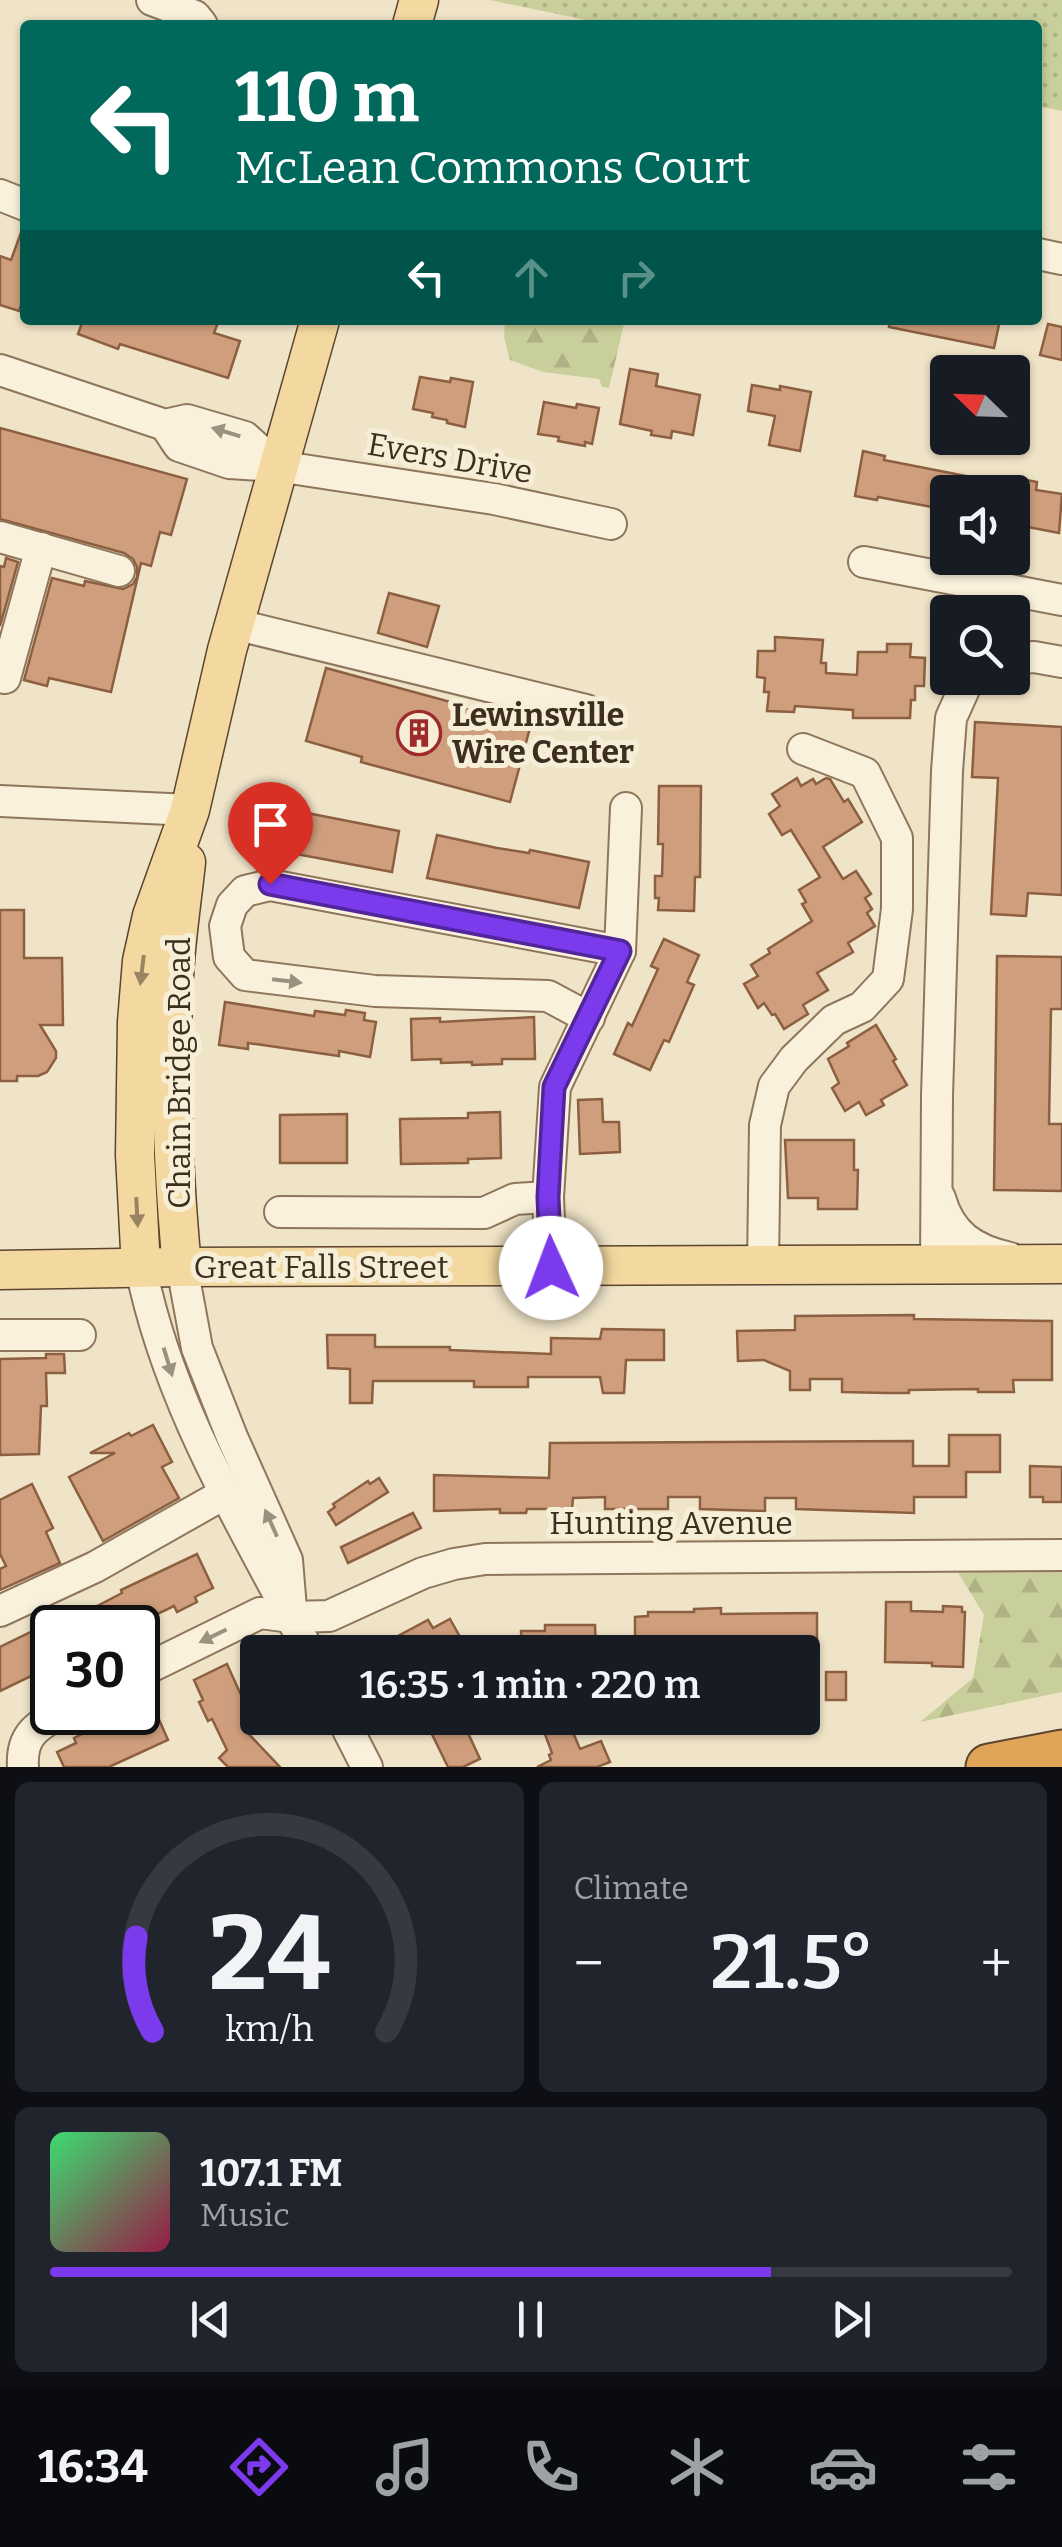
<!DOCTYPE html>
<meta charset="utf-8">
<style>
:root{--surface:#171b24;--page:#20242c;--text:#f1f3f6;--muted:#9ea1a6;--line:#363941;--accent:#7c3aed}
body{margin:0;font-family:Bitter,serif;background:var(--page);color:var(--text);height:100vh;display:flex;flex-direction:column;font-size:38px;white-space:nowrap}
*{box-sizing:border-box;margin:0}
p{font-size:32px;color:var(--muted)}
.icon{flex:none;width:55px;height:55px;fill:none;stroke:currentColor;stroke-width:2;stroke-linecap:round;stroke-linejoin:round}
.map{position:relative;height:1767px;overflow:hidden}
.drawer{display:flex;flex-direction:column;gap:15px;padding:15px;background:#0d0f14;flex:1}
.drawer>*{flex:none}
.banner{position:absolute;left:20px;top:20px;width:1022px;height:305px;border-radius:10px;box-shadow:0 2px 8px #0004;background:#00695c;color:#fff;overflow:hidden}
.needle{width:65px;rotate:293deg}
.tools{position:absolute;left:930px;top:355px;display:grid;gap:20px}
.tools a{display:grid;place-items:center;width:100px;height:100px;border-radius:10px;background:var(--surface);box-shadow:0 2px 8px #0004;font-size:50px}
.speed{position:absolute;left:30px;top:1605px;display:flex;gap:20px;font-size:50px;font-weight:700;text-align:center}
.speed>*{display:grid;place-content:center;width:130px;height:130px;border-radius:50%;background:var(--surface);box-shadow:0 2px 8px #0004;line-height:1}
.speed .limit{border:5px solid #111;border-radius:15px;background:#fff;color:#111}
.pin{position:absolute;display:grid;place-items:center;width:85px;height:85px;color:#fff;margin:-102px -42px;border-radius:50% 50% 50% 0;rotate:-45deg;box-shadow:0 0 10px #0007}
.pin .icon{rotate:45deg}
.me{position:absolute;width:110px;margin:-55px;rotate:358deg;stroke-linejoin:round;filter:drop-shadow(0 0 8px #0008)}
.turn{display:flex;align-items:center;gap:35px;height:210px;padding:0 50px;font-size:45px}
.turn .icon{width:130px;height:130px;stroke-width:2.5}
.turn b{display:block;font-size:70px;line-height:85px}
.lanes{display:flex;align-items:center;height:95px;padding:0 50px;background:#0003;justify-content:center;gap:50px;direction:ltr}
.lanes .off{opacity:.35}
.big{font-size:75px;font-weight:600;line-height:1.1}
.drawer .card{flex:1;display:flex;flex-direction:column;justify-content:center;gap:15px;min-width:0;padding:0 35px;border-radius:15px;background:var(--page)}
.drawer .dial{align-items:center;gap:0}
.dial svg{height:260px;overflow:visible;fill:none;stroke:var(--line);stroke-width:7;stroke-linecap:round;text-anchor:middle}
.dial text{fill:var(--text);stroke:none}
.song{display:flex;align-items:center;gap:30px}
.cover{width:120px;height:120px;border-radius:15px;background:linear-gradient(135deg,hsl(140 70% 55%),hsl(340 70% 35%))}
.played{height:10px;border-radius:5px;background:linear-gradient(90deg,var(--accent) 75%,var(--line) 75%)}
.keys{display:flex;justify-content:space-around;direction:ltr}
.heat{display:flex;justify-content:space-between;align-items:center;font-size:55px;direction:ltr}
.drawer .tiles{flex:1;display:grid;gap:15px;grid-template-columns:1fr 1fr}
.card:last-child{grid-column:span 2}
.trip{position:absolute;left:240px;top:1635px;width:580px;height:100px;border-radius:10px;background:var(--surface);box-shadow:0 2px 8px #0004;font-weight:600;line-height:100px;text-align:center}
.tabs{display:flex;height:160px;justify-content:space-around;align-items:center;background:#090b0e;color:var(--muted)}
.tabs .icon{width:70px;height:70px}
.tabs .active{color:var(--accent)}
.tabs b{font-size:45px;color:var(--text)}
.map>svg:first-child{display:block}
.forest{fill:url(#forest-firs)}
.park{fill:url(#park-dots)}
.building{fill:#cf9f7d;stroke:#8d5f41;stroke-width:2.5}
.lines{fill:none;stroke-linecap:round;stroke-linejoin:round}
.minor-casing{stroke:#8d765c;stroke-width:34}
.major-casing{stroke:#5b4430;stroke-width:41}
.highway-casing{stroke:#5b4430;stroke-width:49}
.minor{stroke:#faf1dc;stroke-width:30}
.major{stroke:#f3d9a0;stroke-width:38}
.highway{stroke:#e0a458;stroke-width:45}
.oneway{fill:#9c907e}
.oneway2{fill:#988460}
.route-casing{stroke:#51269a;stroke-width:25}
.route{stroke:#7c3aed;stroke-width:18}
.labels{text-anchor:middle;stroke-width:10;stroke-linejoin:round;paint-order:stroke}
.street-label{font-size:32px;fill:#3d2e20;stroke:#f7eed8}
.poi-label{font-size:32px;font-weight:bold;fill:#3d2e20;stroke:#f7eed8;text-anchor:start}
</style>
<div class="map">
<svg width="1062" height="1767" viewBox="0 0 1062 1767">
<defs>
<pattern id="forest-firs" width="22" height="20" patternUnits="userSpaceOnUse" patternTransform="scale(2.5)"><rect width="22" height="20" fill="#c9cf9b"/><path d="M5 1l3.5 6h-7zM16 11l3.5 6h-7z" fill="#aeb285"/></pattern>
<pattern id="park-dots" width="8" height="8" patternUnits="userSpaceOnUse" patternTransform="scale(2.5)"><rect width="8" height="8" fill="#c9cf9b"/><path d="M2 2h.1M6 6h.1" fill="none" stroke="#aeb285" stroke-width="1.8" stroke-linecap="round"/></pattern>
</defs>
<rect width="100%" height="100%" fill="#f0e4c8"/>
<g class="forest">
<path d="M505,320H625L609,388L602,387L599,379L543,372L510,360L504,337Z"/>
<path d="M956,1569H1062V1692L920,1722L973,1678L984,1615Z"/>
</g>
<path class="park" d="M490,0H1062V111L1038,106V25H610Z"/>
<g class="building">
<path d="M23,227L25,228V294L19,311L0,305V256L11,260Z"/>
<path d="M83,320H219L214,333L240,341L228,378L120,344L118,349L78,334Z"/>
<path d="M890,320H1000L994,348L889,327Z"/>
<path d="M1048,324L1062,327V360L1040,355Z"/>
<path d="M630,369L658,374L656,386L700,395L693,435L672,431L671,438L651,435L652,431L620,424Z"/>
<path d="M420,377L450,382L451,378L473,382L465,427L447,423V420L432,417L433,413L413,409Z"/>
<path d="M752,385L780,390V386L811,392L800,451L769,445L775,416L748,411Z"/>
<path d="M544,402L576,408L577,404L599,408L592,444L585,442V446L558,441L559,437L538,434Z"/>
<path d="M0,428L187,479L171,535L160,532L151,566L141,563L111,692L49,678L47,686L24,680L52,578L84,586L85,581L123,589L133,584L137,577V567L133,559L124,553L0,519Z"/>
<path d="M863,451L885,456L884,460L1007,484V492H948V510L878,497L877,500L855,496Z"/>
<path d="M1021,479L1037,482L1036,490L1062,494L1059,533L1012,524Z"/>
<path d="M6,558L18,562L0,626V566L4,567Z"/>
<path d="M389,593L439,606L427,647L378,633Z"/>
<path d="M775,637L823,640L821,663H826V673L857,675L858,652H887V644H911L910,657L925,658L924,686H915V700H911L910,718H853V710L795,706L794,712L767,711L769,692H764L765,678L757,677L758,651H775Z"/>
<path d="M326,668L458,704L457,706L491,716L494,707L516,712L514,719L531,724L510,802L361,762L362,757L306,741Z"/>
<path d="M975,722L1062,727V895L1028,893L1026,916L991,914L998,778L972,777Z"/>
<path d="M797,778L801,786L813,779L816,784L826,778L830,779L844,802L848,799L862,822L823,847L843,879L856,871L871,894L865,898L872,909L867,913L875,926L848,943L853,952L817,973L828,990L803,1005L808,1014L784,1029L775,1014L772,1015L764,1003L758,1008L744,984L758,976L751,965L770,953L768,949L812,921L802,904L806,902L799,890L820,877L791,830L782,835L769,814L780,806L772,794Z"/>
<path d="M659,786H701L700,877H695L694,911L658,910L659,898H655V876H662L663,844H658Z"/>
<path d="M249,801L308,809L307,813L399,831L392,872L270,849V852L240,846Z"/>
<path d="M437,835L497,848L529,853L530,850L589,862L579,908L427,878Z"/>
<path d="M0,910H24V958H62L63,1025H40L56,1051V1058L47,1072L38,1076H17V1081H0Z"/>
<path d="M664,939L699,955L687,982L694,985L669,1042L664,1040L650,1070L614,1054L628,1023L632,1026L658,969L651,966Z"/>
<path d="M997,956L1062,957V1009H1051L1049,1124H1062V1191L994,1190Z"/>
<path d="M225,1002L314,1016L315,1011L345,1015L346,1010L365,1013L364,1020L376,1022L370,1057L339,1051V1056L248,1043V1049L219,1045Z"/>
<path d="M534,1017L535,1059H502V1064L472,1065V1062L441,1063V1059L412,1060L411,1019L440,1018V1022Z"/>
<path d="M876,1025L896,1059L893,1061L907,1085L881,1100L884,1105L866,1115L859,1102L845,1111L832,1088L839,1083L828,1059L849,1046L847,1043Z"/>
<path d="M602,1099L603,1122H619L620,1152L580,1154L578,1100Z"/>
<path d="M500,1112L501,1158L468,1159V1163L401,1164L400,1119L468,1118V1113Z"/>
<path d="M347,1114V1163H280V1115Z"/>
<path d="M785,1140H854V1170H858L857,1209H818V1198H788Z"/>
<path d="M914,1315V1319L1052,1321V1380H1013L1014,1392H978V1389L909,1390V1393H887L842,1392V1379H810V1390H790V1371L764,1360L738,1361L737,1331L795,1330V1316Z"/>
<path d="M602,1329L664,1330V1360H626L624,1393H603L600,1377H528V1387H474V1381H373L372,1403H350V1369L328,1368L327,1335H375V1347H450V1350L551,1354V1338L600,1339Z"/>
<path d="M46,1354H64L65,1373H46L47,1406H41L39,1454L0,1455V1359L46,1358Z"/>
<path d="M153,1425L172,1462L162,1467L179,1498L103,1541L69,1477L115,1453H90L129,1433L131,1436Z"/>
<path d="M949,1435H1000V1472H966V1497H914V1513L796,1509V1498H765V1511L700,1509V1497H668V1509H605V1497L573,1498L572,1509H527L526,1513H500V1509L434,1511V1475L549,1478L550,1443L913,1441V1466H949Z"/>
<path d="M1030,1466L1062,1467V1502H1043V1497H1030Z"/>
<path d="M379,1478L388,1492L336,1525L328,1512L335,1507L333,1504L368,1481L370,1484Z"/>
<path d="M32,1484L53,1528L46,1532L60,1563L0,1590V1569L6,1566L0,1554V1500Z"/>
<path d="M413,1513L421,1528L348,1563L341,1547Z"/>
<path d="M197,1554L213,1588L195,1597L197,1602L177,1612L174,1606L128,1628H55L122,1593L121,1590Z"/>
<path d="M886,1602H911V1611L943,1612V1606L962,1607V1612H965L963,1667L932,1666V1663L885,1662Z"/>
<path d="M721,1608V1614L817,1613V1652H791V1644L718,1646V1652H635V1617L648,1616V1612H694V1609Z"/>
<path d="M450,1619L464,1644L448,1652H368L428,1620L433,1628Z"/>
<path d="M545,1625H595L596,1652H522L521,1631H545Z"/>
<path d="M52,1626V1666L0,1691V1647L37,1629L39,1633Z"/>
<path d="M227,1664L254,1724L244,1729L280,1767H228L219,1758L227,1750L212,1719L208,1721L199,1702L203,1700L194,1680Z"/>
<rect x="826" y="1672" width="20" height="28"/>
<path d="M153,1706L168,1740L109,1767H64L57,1752L76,1743L74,1738L92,1729L94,1733Z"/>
<path d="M424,1718H501L468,1733L480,1759L463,1767H448Z"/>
<path d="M567,1718L580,1749L601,1741L610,1762L597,1767H537L551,1760L549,1755L552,1753L542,1726Z"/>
</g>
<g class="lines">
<defs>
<g id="minor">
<path d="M152,0L195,16L202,25"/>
<path d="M0,195L25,205"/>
<path d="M1038,254L1062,259"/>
<path d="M0,370L165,425L187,420L245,437L277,466"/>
<path d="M165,425L179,446L229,463L277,466L494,499L611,524"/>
<path d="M0,537L119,571"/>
<path d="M864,562L1062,600"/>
<path d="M234,624L586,710"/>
<path d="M1012,659L1034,657L1062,662"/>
<path d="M5,678L41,548"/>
<path d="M0,801L190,810"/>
<path d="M589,1018L548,996L375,991L245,975L229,957L225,926L232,905L245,891L270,885L620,951"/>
<path d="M940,1198C950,1235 974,1250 1010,1258"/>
<path d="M280,1212L484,1213L515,1199L548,1197"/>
<path d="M936,1264L937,1096L947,771L951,718L969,678"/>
<path d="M763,1265L765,1125L774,1086L794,1059L834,1020L862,1007L888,979L897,909V838L865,773L803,749"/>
<path d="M182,1267L197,1348L232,1437L287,1560L291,1609"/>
<path d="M551,1267L548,1197L555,1087L620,951L626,808"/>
<path d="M141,1268C169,1408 245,1527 309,1652"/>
<path d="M0,1335H80"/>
<path d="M0,1611L95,1567L224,1494"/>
<path d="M138,1673L260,1613L291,1617L329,1616L423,1573L454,1564L485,1559L1062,1555"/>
<path d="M342,1718L367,1767"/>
<path d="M23,1767C21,1735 36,1727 61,1712"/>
</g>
<g id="major">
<path d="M412,25L419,0"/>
<path d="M182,1267C173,1171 169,1073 174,976C176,938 182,900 186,862"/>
<path d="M141,1268L135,1155L137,1022L142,961L152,916L190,810L227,650L320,320"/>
<path d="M0,1270L182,1267L1062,1264"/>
</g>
<path id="highway" d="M989,1767L1062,1753"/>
</defs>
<use href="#minor" class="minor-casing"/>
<use href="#major" class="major-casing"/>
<use href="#highway" class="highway-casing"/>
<use href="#minor" class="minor"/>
<use href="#major" class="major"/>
<use href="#highway" class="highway"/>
</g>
<defs><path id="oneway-solid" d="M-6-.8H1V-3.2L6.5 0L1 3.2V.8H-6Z" transform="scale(2.5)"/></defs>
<g class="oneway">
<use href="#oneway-solid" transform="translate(226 432) rotate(-163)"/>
<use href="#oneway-solid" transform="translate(287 981) rotate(7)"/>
<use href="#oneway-solid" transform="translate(168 1362) rotate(73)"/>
<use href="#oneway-solid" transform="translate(271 1523) rotate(-114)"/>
<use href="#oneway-solid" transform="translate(213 1636) rotate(154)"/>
</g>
<g class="oneway2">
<use href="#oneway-solid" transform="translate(142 970) rotate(97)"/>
<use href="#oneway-solid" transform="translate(137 1212) rotate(87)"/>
</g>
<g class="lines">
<defs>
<path id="route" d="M270,884L620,951L554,1087L548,1197L551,1268"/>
</defs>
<use href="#route" class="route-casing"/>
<use href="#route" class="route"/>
</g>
<defs>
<symbol id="building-ring" viewBox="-11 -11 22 22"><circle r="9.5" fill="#f7eed8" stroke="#9e2a2b" stroke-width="1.5"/><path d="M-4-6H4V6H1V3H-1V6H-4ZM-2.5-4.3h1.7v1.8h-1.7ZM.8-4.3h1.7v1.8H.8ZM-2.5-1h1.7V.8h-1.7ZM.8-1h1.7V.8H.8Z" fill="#9e2a2b"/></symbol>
</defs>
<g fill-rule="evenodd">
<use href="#building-ring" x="394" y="708" width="50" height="50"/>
</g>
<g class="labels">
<g class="street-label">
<text transform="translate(450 458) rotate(10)" y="11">Evers Drive</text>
<text transform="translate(179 1073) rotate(-90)" y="11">Chain Bridge Road</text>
<text x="321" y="1278">Great Falls Street</text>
<text x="671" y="1534">Hunting Avenue</text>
</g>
<g class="poi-label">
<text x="452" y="726">Lewinsville<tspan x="452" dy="37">Wire Center</tspan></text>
</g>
</g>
</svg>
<div class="tools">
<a><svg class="needle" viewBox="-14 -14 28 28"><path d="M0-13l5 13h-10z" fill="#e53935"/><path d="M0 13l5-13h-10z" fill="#9ea1a6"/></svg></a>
<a><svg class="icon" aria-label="sound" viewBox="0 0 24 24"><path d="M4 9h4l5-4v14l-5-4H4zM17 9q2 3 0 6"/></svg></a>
<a><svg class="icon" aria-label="search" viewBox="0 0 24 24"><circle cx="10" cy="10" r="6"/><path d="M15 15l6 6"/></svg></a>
</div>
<div class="speed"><div class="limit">30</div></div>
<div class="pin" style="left:270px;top:884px;background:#d93025"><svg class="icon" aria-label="arrive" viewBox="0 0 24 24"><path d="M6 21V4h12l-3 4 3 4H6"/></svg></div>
<svg class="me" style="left:551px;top:1268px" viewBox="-20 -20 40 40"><circle r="19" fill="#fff"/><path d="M0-13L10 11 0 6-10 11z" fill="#7c3aed"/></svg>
<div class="trip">16:35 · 1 min · 220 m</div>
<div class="banner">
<div class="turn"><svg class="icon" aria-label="left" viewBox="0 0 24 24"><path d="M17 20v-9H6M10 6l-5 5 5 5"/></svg><div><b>110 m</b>McLean Commons Court</div></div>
<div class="lanes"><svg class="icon" aria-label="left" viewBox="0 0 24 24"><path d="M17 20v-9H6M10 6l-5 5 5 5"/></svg><svg class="icon off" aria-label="ahead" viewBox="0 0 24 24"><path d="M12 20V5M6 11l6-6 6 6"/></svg><svg class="icon off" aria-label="right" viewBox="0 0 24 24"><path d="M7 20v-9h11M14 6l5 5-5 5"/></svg></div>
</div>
</div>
<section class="drawer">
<div class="tiles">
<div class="card dial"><svg viewBox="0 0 100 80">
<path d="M14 69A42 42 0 1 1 86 69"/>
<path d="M14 69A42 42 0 0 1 9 40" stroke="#7c3aed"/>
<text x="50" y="56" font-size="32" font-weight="700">24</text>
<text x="50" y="72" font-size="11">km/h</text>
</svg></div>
<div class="card"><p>Climate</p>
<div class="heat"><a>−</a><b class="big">21.5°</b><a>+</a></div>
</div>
<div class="card">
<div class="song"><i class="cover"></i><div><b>107.1 FM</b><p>Music</p></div></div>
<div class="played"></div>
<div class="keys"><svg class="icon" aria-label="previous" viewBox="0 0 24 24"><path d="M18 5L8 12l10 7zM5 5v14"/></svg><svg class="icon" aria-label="pause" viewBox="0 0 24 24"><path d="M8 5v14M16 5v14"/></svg><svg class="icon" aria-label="next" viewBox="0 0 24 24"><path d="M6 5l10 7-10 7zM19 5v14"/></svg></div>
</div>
</div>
</section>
<nav class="tabs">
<b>16:34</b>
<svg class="icon active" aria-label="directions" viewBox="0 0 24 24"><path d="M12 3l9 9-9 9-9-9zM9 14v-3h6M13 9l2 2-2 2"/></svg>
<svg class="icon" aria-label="music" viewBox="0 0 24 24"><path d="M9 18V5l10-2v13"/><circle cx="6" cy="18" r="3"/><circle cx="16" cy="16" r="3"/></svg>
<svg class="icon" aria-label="phone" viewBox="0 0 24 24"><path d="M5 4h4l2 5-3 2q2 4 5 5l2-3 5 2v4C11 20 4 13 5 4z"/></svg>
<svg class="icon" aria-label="climate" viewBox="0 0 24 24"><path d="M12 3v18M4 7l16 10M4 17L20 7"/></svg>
<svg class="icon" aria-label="car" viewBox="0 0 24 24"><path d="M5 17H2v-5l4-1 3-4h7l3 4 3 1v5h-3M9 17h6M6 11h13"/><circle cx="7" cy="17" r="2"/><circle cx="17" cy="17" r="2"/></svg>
<svg class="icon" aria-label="filters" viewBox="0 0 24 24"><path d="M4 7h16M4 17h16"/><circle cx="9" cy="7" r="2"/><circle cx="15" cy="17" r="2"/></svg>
</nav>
